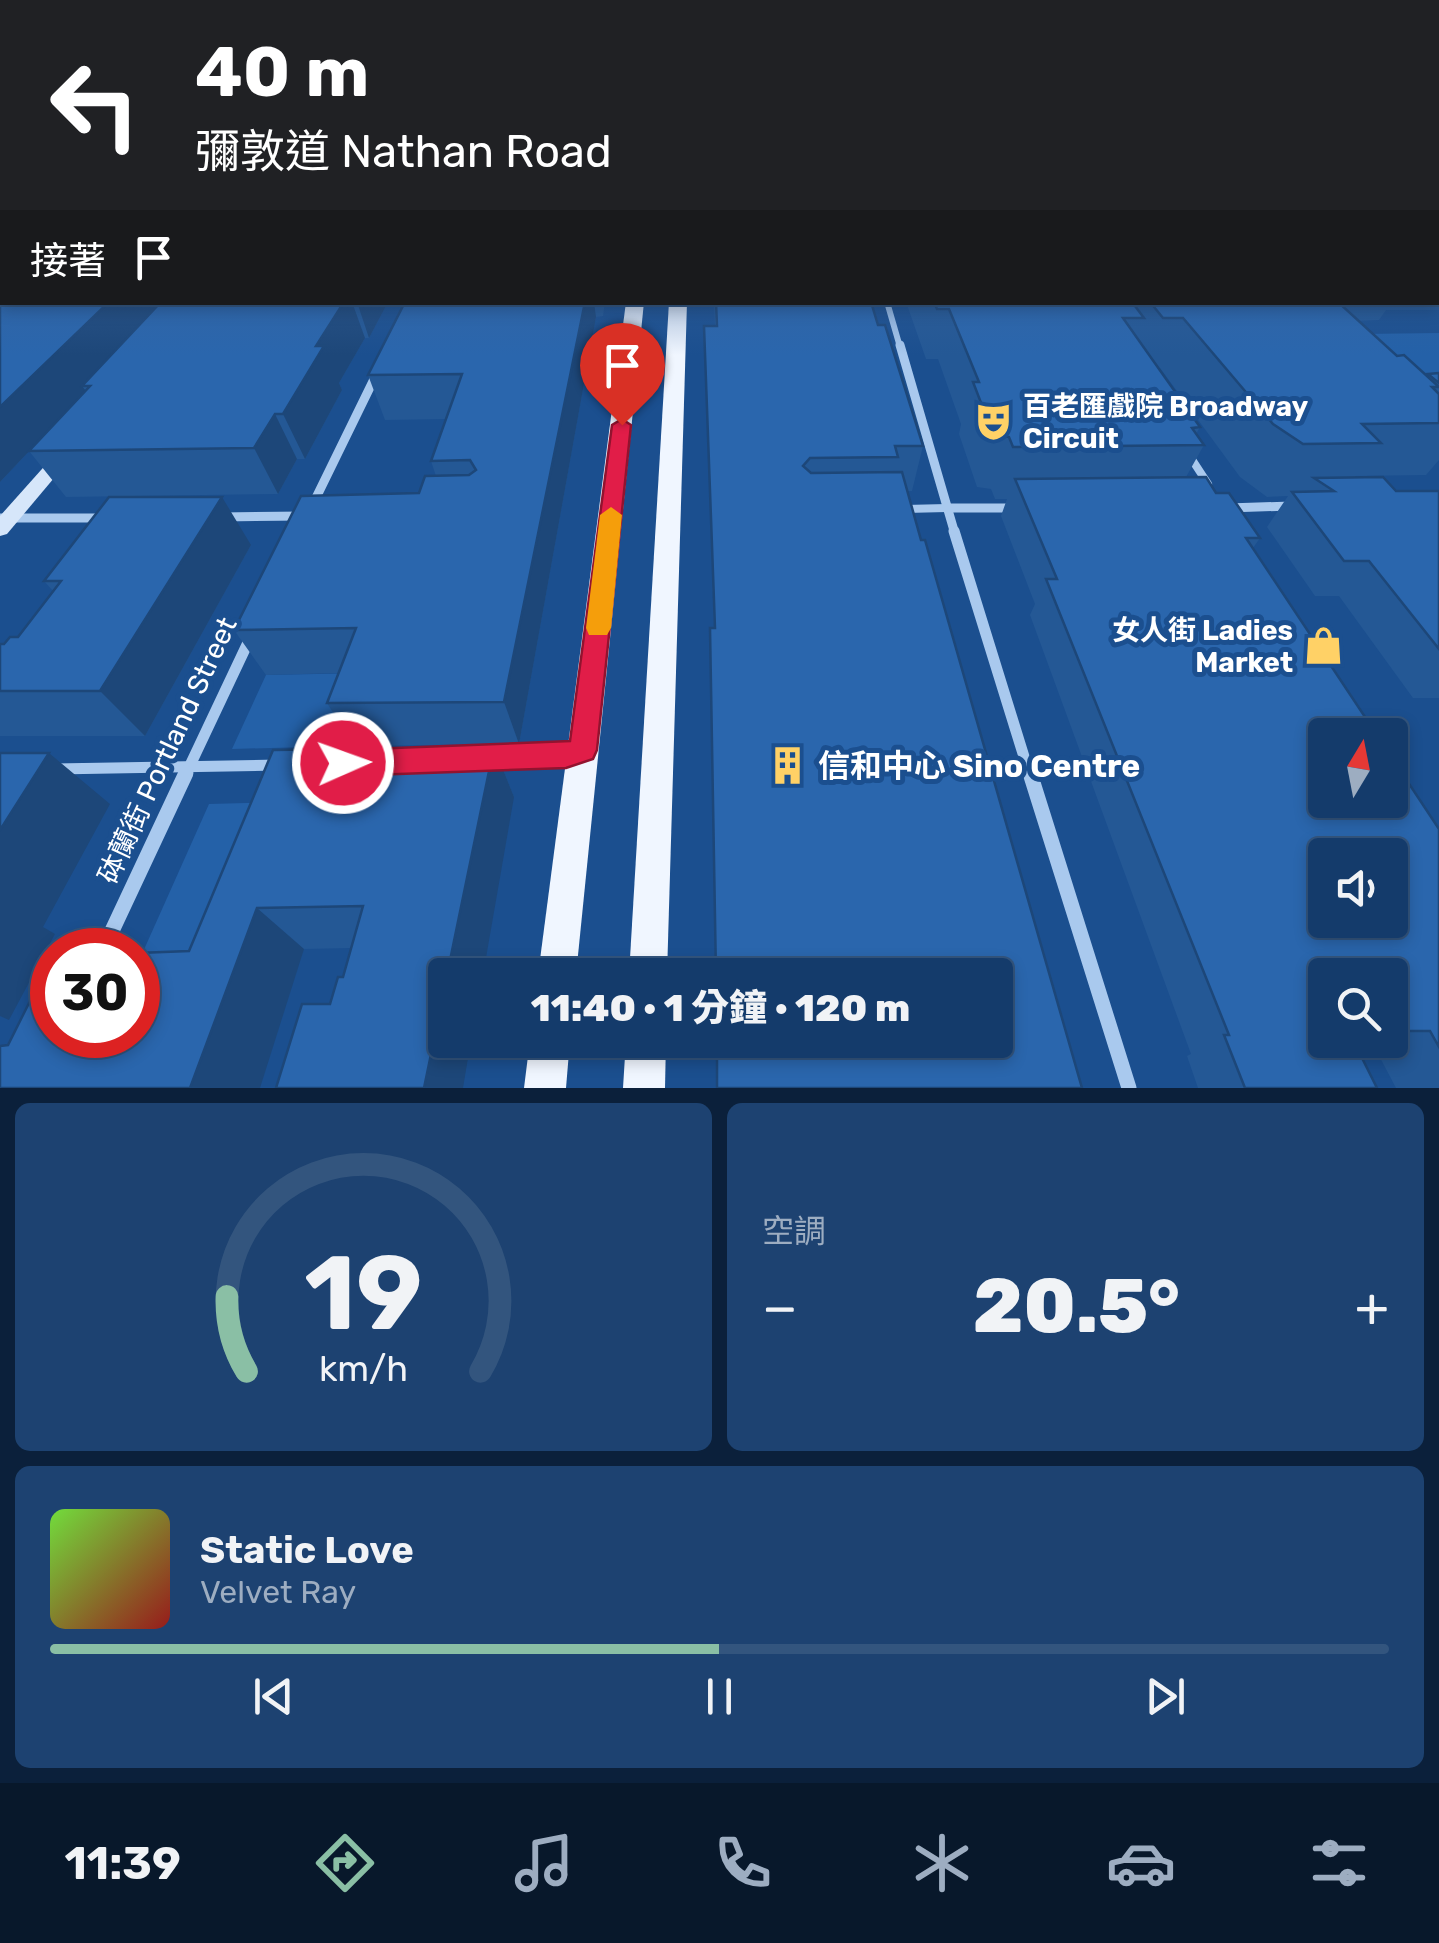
<!DOCTYPE html>
<html lang="zh-TW">
<meta charset="utf-8">
<style>
:root{--surface:#143b6b;--page:#1d4271;--text:#f1f3f6;--muted:#9dadc1;--line:#33557e;--accent:#8abfa5}
body{margin:0;font-family:Rubik,"Noto Sans TC",sans-serif;background:var(--page);color:var(--text);height:100vh;display:flex;flex-direction:column;font-size:38px;white-space:nowrap}
*{box-sizing:border-box;margin:0}
p{font-size:32px;color:var(--muted)}
.icon{flex:none;width:55px;height:55px;fill:none;stroke:currentColor;stroke-width:2;stroke-linecap:round;stroke-linejoin:round}
.map{position:relative;height:1088px;overflow:hidden}
.sheet{display:flex;flex-direction:column;gap:15px;padding:15px;background:#0b203b;flex:1}
.sheet>*{flex:none}
.hud{position:absolute;left:0px;top:0px;width:1440px;height:305px;box-shadow:0 5px 15px #0003,0 0 0 2px var(--line);background:#202124;color:#fff;overflow:hidden}
.needle{width:65px;rotate:10deg}
.buttons{position:absolute;left:1308px;top:718px;display:grid;gap:20px}
.buttons a{display:grid;place-items:center;width:100px;height:100px;border-radius:10px;background:var(--surface);box-shadow:0 5px 15px #0003,0 0 0 2px var(--line);font-size:50px}
.speed{position:absolute;left:30px;top:928px;display:flex;gap:20px;font-size:50px;font-weight:700;text-align:center}
.speed>*{display:grid;place-content:center;width:130px;height:130px;border-radius:50%;background:var(--surface);box-shadow:0 5px 15px #0003,0 0 0 2px var(--line);line-height:1}
.speed .limit{border:15px solid #d22;background:#fff;color:#111}
.pin{position:absolute;display:grid;place-items:center;width:85px;height:85px;color:#fff;margin:-102px -42px;border-radius:50% 50% 50% 0;rotate:-45deg;box-shadow:0 0 10px #0007}
.pin .icon{rotate:45deg}
.me{position:absolute;width:110px;margin:-55px;rotate:88deg;stroke-linejoin:round;filter:drop-shadow(0 0 8px #0008)}
.turn{display:flex;align-items:center;gap:35px;height:210px;padding:0 30px;font-size:45px}
.turn .icon{width:130px;height:130px;stroke-width:2.5}
.turn b{display:block;font-size:70px;line-height:85px}
.then{display:flex;align-items:center;height:95px;padding:0 30px;background:#0003;gap:20px;font-size:38px}
.big{font-size:75px;font-weight:800;line-height:1.1}
.sheet .widget{flex:1;display:flex;flex-direction:column;justify-content:center;gap:15px;min-width:0;padding:0 35px;border-radius:15px;background:var(--page)}
.sheet .dial{align-items:center;gap:0}
.dial svg{height:260px;overflow:visible;fill:none;stroke:var(--line);stroke-width:7;stroke-linecap:round;text-anchor:middle}
.dial text{fill:var(--text);stroke:none}
.song{display:flex;align-items:center;gap:30px}
.cover{width:120px;height:120px;border-radius:15px;background:linear-gradient(135deg,hsl(100 70% 55%),hsl(0 70% 35%))}
.played{height:10px;border-radius:5px;background:linear-gradient(90deg,var(--accent) 50%,var(--line) 50%)}
.keys{display:flex;justify-content:space-around;direction:ltr}
.heat{display:flex;justify-content:space-between;align-items:center;font-size:55px;direction:ltr}
.sheet .tiles{flex:1;display:grid;gap:15px;grid-template-columns:1fr 1fr}
.widget:last-child{grid-column:span 2}
.trip{position:absolute;left:428px;top:958px;width:585px;height:100px;border-radius:10px;background:var(--surface);box-shadow:0 5px 15px #0003,0 0 0 2px var(--line);font-weight:800;line-height:100px;text-align:center}
.tabs{display:flex;height:160px;justify-content:space-around;align-items:center;background:#08182b;color:var(--muted)}
.tabs .icon{width:70px;height:70px}
.tabs .selected{color:var(--accent)}
.tabs b{font-size:45px;color:var(--text)}
.map>svg:first-child{display:block}
.green{fill:#2461a8}
.lines{fill:none;stroke-linecap:round;stroke-linejoin:round}
.pedestrian{stroke:#a9c9ee;stroke-width:8}
.minor-far3{stroke:#a9c9ee;stroke-width:6}
.minor-far2{stroke:#a9c9ee;stroke-width:9}
.minor-far1{stroke:#a9c9ee;stroke-width:11}
.minor{stroke:#a9c9ee;stroke-width:15}
.secondary{fill:#d6e6fa;fill-rule:evenodd}
.primary{fill:#f0f6ff;fill-rule:evenodd}
.wall{fill:#245895;fill-rule:evenodd}
.shaded-wall{fill:#1d4779}
.building{fill:#2a66ad;stroke:#1d4779;stroke-width:2.5;fill-rule:evenodd}
.route{fill:#e11d48;stroke:#92132f;stroke-width:2.5}
.slow{fill:#f59e0b}
.labels{text-anchor:middle;stroke-width:10;stroke-linejoin:round;paint-order:stroke}
.poi-label{font-size:28px;font-weight:bold;fill:#fff;stroke:#1b4f8f;text-anchor:start}
.street-label{font-size:28px;fill:#fff;stroke:#1b4f8f}
.near-poi-label{font-size:32px;font-weight:bold;fill:#fff;stroke:#1b4f8f;text-anchor:start}
</style>
<div class="map">
<svg width="1439" height="1088" viewBox="0 0 1439 1088">
<rect width="100%" height="100%" fill="#1b4f8f"/>
<g class="green">
<path d="M1439,333V408L1361,334Z"/>
<path d="M366,673L341,746L232,749L266,675Z"/>
<path d="M290,802L220,989L138,963L209,804Z"/>
</g>
<g class="lines">
<g class="pedestrian">
<path d="M1189,455L1208,484"/>
<path d="M905,509L947,508"/>
</g>
<path class="minor-far3" d="M887,302L900,347"/>
<g class="minor-far2">
<path d="M900,345L955,534"/>
<path d="M312,506L377,373"/>
<path d="M947,508H1016"/>
<path d="M1228,508L1291,506"/>
<path d="M221,517L304,516"/>
<path d="M0,518H104"/>
</g>
<g class="minor-far1">
<path d="M954,531L1030,776"/>
<path d="M485,758L577,752"/>
<path d="M55,769L278,765"/>
<path d="M185,776L252,634"/>
</g>
<g class="minor">
<path d="M1030,773L1129,1088"/>
<path d="M103,950L186,773"/>
</g>
<path class="secondary" d="M64,449L73,455L70,459L7,534L0,536V516L58,451Z"/>
<g class="primary">
<path d="M626,302H644L576,975H538Z"/>
<path d="M669,302H687L667,975H629Z"/>
<path d="M530,1040H570L566,1088H524Z"/>
<path d="M626,1040H666L665,1088H623Z"/>
</g>
</g>
<g class="wall">
<path d="M0,202H2V302H388L369,338H365L339,383L342,390L305,459H297L278,494L66,497L29,451L86,391L0,482Z"/>
<path d="M1438,202H1439V310H1386L1379,320L1358,321L1397,356L1427,375L1428,374L1439,373V460L1426,475L1356,476L1355,477L1396,491H1439V698H1413L1339,596H1315L1267,527L1288,496L1267,497L1240,477L1160,368H1158L1200,427L1196,434L1204,445L1186,477L1216,493L1260,538L1253,548L1439,829V1088H1396L1377,1052H1359L1377,1088H1198L1187,1056L1191,1054L1030,615L1035,604L1001,516L1007,499H995L991,489L977,487L959,434L961,424L938,359H926L906,302H1438ZM1390,975V1040H1325Z"/>
<path d="M405,302H605L603,316L596,317L519,744L354,746L327,703L339,673L266,675L234,630L419,493L436,476L431,461L446,419L385,420L368,375Z"/>
<path d="M714,302H871L923,446L912,491H907L714,628L704,326H715Z"/>
<path d="M251,545L145,736H0V644H4L18,637L53,591L44,581Z"/>
<path d="M494,747L514,797L330,1004L343,977L351,948L304,949L8,1045L189,951Z"/>
</g>
<g class="shaded-wall">
<path d="M109,302H159L163,309L82,386L86,391L0,482V407Z"/>
<path d="M344,302H352L365,338L339,383L342,390L305,459L283,414L316,346Z"/>
<path d="M357,302H388L369,338Z"/>
<path d="M585,302H594L596,317L519,744L504,702Z"/>
<path d="M275,414L297,459L278,494L254,448Z"/>
<path d="M222,497L251,545L145,736L100,691Z"/>
<path d="M494,747L514,797L483,975H447Z"/>
<path d="M49,753L110,804L43,927L55,934L9,1020L0,1016V830Z"/>
<path d="M257,908L304,949L260,1088H190Z"/>
<path d="M445,987V1040H471L463,1088H424Z"/>
</g>
<g class="building">
<rect x="0" y="202" width="2" height="60"/>
<rect x="1438" y="202" width="1" height="60"/>
<path d="M2,275V302H109L0,407V277Z"/>
<path d="M161,302H344L316,346H324L283,414H275L254,448L29,451L90,386H82Z"/>
<path d="M405,302H585L504,702L327,703L356,628L234,630L301,496L419,493L425,476L469,475L476,470L470,460L431,461L462,374L368,375Z"/>
<path d="M716,302H871L878,325H885L923,446H895L898,457L810,458L803,466L811,473L902,472L921,540H925L1082,1088H717V1040H995V975H716L710,628H715L704,326H717Z"/>
<path d="M934,302H1132L1144,318H1123L1200,427L1192,428L1204,445L1013,447L1009,437L993,434L973,382H979L949,309H937Z"/>
<path d="M1150,302H1338L1397,356L1404,355L1439,387H1432L1439,394V423L1362,424L1381,443L1303,444L1273,424L1183,318H1163Z"/>
<path d="M1439,373V383L1428,374Z"/>
<path d="M1206,477L1216,493H1229L1260,538H1246L1377,735H1325V800H1390V755L1439,829V1047L1430,1031H1390V975H1325V1040H1353L1377,1088H1245L1224,1035H1229L1046,579H1057L1015,479ZM1325,855H1390V920H1325Z"/>
<path d="M1383,477L1396,491H1439V649L1369,561H1344L1292,492L1334,491L1314,478Z"/>
<path d="M109,497H222L100,691H0V644H4L10,637H18L61,581H44Z"/>
<path d="M494,747L447,975H445V987L424,1088H276L302,1004H330L338,977H343L363,906L257,908L190,1088H0V1046L8,1045L52,957V1035H138V953L189,951L273,750Z"/>
<path d="M0,753H49L0,830Z"/>
</g>
<linearGradient id="sky" x2="0" y2="1"><stop stop-color="#0f2b4f"/><stop offset="0.57" stop-color="#39639b"/><stop offset="1" stop-color="#39639b" stop-opacity="0"/></linearGradient>
<rect width="1439" height="355" fill="url(#sky)"/>
<path class="route" d="M622,419L631,425L597,750L593,759L566,768L343,776L333,772L328,763L333,754L343,750L570,741L612,425Z"/>
<path class="slow" d="M611,507L622,515L611,628L607,635H589L586,628L600,515Z"/>
<defs>
<symbol id="theatre-bare" viewBox="-9 -9 18 18"><path d="M-5-5.5Q0-4 5-5.5V0Q5 5 0 6Q-5 5-5 0ZM-3.3-2.5H-1v1.5H-3.3ZM1-2.5H3.3v1.5H1ZM-2.8 1Q0 5.5 2.8 1Z" fill="#ffd166" stroke="#1b4f8f" stroke-width="2.5" paint-order="stroke"/></symbol>
<symbol id="shop-bare" viewBox="-9 -9 18 18"><path d="M-5-2.5h2.3a2.7 3.5 0 0 1 5.4 0H5L5.5 6h-11ZM-1.5-2.5h3a1.5 2.3 0 0 0-3 0Z" fill="#ffd166" stroke="#1b4f8f" stroke-width="2.5" paint-order="stroke"/></symbol>
<symbol id="building-bare" viewBox="-9 -9 18 18"><path d="M-4-6H4V6H1V3H-1V6H-4ZM-2.5-4.3h1.7v1.8h-1.7ZM.8-4.3h1.7v1.8H.8ZM-2.5-1h1.7V.8h-1.7ZM.8-1h1.7V.8H.8Z" fill="#ffd166" stroke="#1b4f8f" stroke-width="2.5" paint-order="stroke"/></symbol>
</defs>
<g fill-rule="evenodd">
<use href="#theatre-bare" x="966" y="394" width="55" height="55"/>
<use href="#shop-bare" x="1296" y="618" width="55" height="55"/>
<use href="#building-bare" x="760" y="738" width="55" height="55"/>
</g>
<g class="labels">
<g class="poi-label">
<text x="1023" y="416">百老匯戲院 Broadway<tspan x="1023" dy="32">Circuit</tspan></text>
<text x="1293" y="640" text-anchor="end">女人街 Ladies<tspan x="1293" dy="32">Market</tspan></text>
</g>
<g class="street-label">
<text transform="translate(167 750) rotate(-65)" y="10">砵蘭街 Portland Street</text>
</g>
<g class="near-poi-label">
<text x="818" y="777">信和中心 Sino Centre</text>
</g>
</g>
</svg>
<div class="buttons">
<a><svg class="needle" viewBox="-14 -14 28 28"><path d="M0-13l5 13h-10z" fill="#e53935"/><path d="M0 13l5-13h-10z" fill="#9dadc1"/></svg></a>
<a><svg class="icon" aria-label="sound" viewBox="0 0 24 24"><path d="M4 9h4l5-4v14l-5-4H4zM17 9q2 3 0 6"/></svg></a>
<a><svg class="icon" aria-label="search" viewBox="0 0 24 24"><circle cx="10" cy="10" r="6"/><path d="M15 15l6 6"/></svg></a>
</div>
<div class="speed"><div class="limit">30</div></div>
<div class="pin" style="left:622px;top:425px;background:#d93025"><svg class="icon" aria-label="arrive" viewBox="0 0 24 24"><path d="M6 21V4h12l-3 4 3 4H6"/></svg></div>
<svg class="me" style="left:343px;top:763px" viewBox="-20 -20 40 40"><circle r="17" fill="#e11d48" stroke="#fff" stroke-width="3"/><path d="M0-11L8 9 0 5-8 9z" fill="#fff"/></svg>
<div class="trip">11:40 · 1 分鐘 · 120 m</div>
<div class="hud">
<div class="turn"><svg class="icon" aria-label="left" viewBox="0 0 24 24"><path d="M17 20v-9H6M10 6l-5 5 5 5"/></svg><div><b>40 m</b>彌敦道 Nathan Road</div></div>
<div class="then">接著<svg class="icon" aria-label="arrive" viewBox="0 0 24 24"><path d="M6 21V4h12l-3 4 3 4H6"/></svg></div>
</div>
</div>
<section class="sheet">
<div class="tiles">
<div class="widget dial"><svg viewBox="0 0 100 80">
<path d="M14 69A42 42 0 1 1 86 69"/>
<path d="M14 69A42 42 0 0 1 8 46" stroke="#8abfa5"/>
<text x="50" y="56" font-size="32" font-weight="700">19</text>
<text x="50" y="72" font-size="11">km/h</text>
</svg></div>
<div class="widget"><p>空調</p>
<div class="heat"><a>−</a><b class="big">20.5°</b><a>+</a></div>
</div>
<div class="widget">
<div class="song"><i class="cover"></i><div><b>Static Love</b><p>Velvet Ray</p></div></div>
<div class="played"></div>
<div class="keys"><svg class="icon" aria-label="previous" viewBox="0 0 24 24"><path d="M18 5L8 12l10 7zM5 5v14"/></svg><svg class="icon" aria-label="pause" viewBox="0 0 24 24"><path d="M8 5v14M16 5v14"/></svg><svg class="icon" aria-label="next" viewBox="0 0 24 24"><path d="M6 5l10 7-10 7zM19 5v14"/></svg></div>
</div>
</div>
</section>
<nav class="tabs">
<b>11:39</b>
<svg class="icon selected" aria-label="directions" viewBox="0 0 24 24"><path d="M12 3l9 9-9 9-9-9zM9 14v-3h6M13 9l2 2-2 2"/></svg>
<svg class="icon" aria-label="music" viewBox="0 0 24 24"><path d="M9 18V5l10-2v13"/><circle cx="6" cy="18" r="3"/><circle cx="16" cy="16" r="3"/></svg>
<svg class="icon" aria-label="phone" viewBox="0 0 24 24"><path d="M5 4h4l2 5-3 2q2 4 5 5l2-3 5 2v4C11 20 4 13 5 4z"/></svg>
<svg class="icon" aria-label="climate" viewBox="0 0 24 24"><path d="M12 3v18M4 7l16 10M4 17L20 7"/></svg>
<svg class="icon" aria-label="car" viewBox="0 0 24 24"><path d="M5 17H2v-5l4-1 3-4h7l3 4 3 1v5h-3M9 17h6M6 11h13"/><circle cx="7" cy="17" r="2"/><circle cx="17" cy="17" r="2"/></svg>
<svg class="icon" aria-label="filters" viewBox="0 0 24 24"><path d="M4 7h16M4 17h16"/><circle cx="9" cy="7" r="2"/><circle cx="15" cy="17" r="2"/></svg>
</nav>
